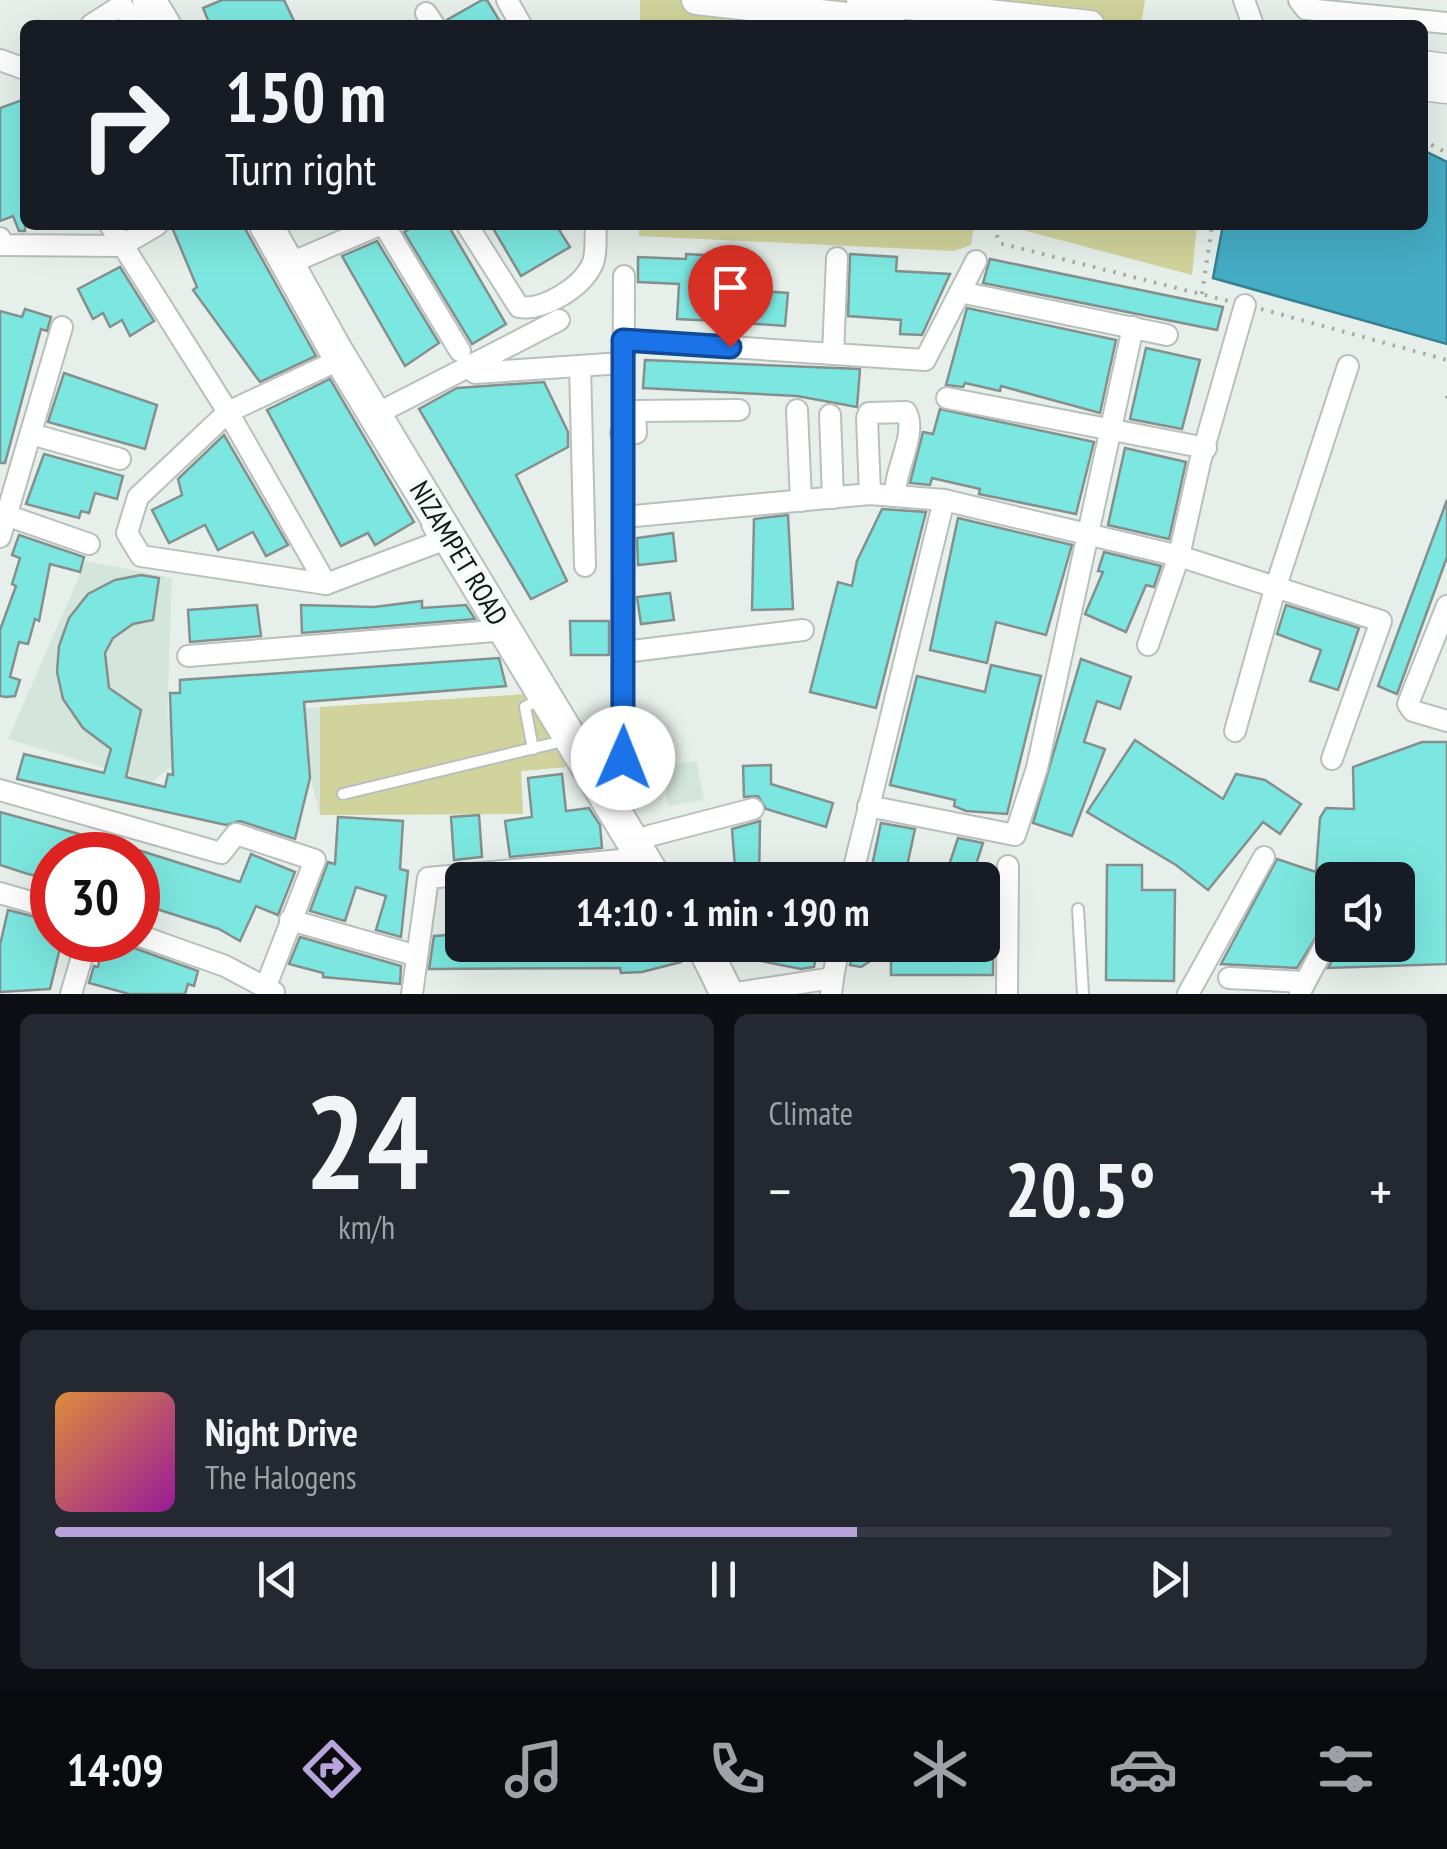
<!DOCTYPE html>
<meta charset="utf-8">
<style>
:root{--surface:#171b24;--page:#242831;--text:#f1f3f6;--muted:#9ea1a6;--line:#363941;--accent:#b8a4dc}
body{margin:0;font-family:"PT Sans Narrow",sans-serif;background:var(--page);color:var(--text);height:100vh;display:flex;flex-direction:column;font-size:38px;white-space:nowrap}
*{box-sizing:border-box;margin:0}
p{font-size:32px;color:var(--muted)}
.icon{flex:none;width:55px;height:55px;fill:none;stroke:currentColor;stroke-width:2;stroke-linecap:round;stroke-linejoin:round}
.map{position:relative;height:994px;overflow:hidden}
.panel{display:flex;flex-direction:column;gap:20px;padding:20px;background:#0d0f14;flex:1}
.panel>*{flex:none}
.banner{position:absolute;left:20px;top:20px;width:1408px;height:210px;border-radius:15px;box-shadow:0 10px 40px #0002;background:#171b24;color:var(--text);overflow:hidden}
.fabs{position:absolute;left:1315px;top:862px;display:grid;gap:20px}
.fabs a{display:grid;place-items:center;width:100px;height:100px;border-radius:15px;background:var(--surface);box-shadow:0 10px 40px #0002;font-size:50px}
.speed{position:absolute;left:30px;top:832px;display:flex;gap:20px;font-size:50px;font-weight:700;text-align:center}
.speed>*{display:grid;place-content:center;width:130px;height:130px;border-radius:50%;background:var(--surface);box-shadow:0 10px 40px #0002;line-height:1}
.speed .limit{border:15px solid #d22;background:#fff;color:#111}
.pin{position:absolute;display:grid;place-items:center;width:85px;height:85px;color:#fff;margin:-102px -42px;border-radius:50% 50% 50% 0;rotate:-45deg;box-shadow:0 0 10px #0007}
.pin .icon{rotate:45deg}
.me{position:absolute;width:110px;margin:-55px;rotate:1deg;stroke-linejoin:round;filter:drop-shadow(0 0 8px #0008)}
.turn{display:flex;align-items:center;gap:35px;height:210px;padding:0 40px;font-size:45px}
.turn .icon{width:130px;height:130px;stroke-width:2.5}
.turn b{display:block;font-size:70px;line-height:85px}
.big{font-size:75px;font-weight:600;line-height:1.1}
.panel .widget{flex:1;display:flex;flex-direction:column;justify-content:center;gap:15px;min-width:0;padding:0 35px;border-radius:15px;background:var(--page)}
.panel .dial{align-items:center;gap:0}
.dial b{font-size:130px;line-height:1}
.song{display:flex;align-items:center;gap:30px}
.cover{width:120px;height:120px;border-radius:15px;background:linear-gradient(135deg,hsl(30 70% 55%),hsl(300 70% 35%))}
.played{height:10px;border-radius:5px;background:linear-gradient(90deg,var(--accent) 60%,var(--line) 60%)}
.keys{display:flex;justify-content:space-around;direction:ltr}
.heat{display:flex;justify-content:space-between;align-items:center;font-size:55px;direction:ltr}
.panel .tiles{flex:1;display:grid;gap:20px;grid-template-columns:1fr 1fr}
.widget:last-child{grid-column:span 2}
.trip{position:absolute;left:445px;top:862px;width:555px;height:100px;border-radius:15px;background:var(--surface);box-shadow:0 10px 40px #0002;font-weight:600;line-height:100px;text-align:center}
.tabs{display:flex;height:160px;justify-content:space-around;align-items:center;background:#090b0e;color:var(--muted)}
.tabs .icon{width:70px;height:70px}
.tabs .current{color:var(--accent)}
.tabs b{font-size:45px;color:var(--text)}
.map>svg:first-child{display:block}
.built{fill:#d4e5dc}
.green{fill:#d1d39c}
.water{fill:#45acc5;stroke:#368090;stroke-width:2.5}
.building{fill:#7ce7e0;stroke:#858f8e;stroke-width:2.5}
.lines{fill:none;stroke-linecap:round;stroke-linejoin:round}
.service-casing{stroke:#b8c0bc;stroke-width:14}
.minor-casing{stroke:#b8c0bc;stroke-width:24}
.secondary-casing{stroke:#b8c0bc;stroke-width:31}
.primary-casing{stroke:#b8c0bc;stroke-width:36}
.path{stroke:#a2aaa6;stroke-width:4;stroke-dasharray:2.5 8;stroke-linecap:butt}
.service{stroke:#fff;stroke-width:10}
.minor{stroke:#fff;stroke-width:20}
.secondary{stroke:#fff;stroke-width:28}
.primary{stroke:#fff;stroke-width:32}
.route-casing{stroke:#114b97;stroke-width:25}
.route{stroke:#1a73e8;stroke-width:18}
.labels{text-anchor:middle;stroke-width:8;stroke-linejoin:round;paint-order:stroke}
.street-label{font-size:28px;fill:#141816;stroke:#f3fcf8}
</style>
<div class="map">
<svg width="1447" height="994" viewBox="0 0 1447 994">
<rect width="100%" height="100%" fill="#e6efea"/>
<g class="built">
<path d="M86,561L172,578L167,717L530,694L567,767L521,771L523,814L320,815L306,760L173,765L152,782L8,739Z"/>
<path d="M697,761L704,800L668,806L662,767Z"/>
</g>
<g class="green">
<path d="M640,0H1145L1141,25H640Z"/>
<path d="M639,225H974L971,245L954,251L639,236Z"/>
<path d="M1197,225L1192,275L1008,226L1009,225Z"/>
<path d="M530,694L567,767L521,771L523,814L320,815V707Z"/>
</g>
<path class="water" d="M1423,150L1447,162V344L1213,278L1223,225H1422Z"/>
<g class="building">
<path d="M222,0H284L296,25H210L203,8Z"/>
<path d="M482,0H487L502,25H448L447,20Z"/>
<path d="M25,99V231H19L13,216L0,221V108Z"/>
<path d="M171,225H243L316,356L260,382L193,290L197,287Z"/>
<path d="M417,225H448L506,324L472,344L404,232Z"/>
<path d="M491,225H556L570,247L521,276Z"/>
<path d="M377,241L439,343L405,366L342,256Z"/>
<path d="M686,254L720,256L717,321L677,319L679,284L638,282V257L686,259Z"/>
<path d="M850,254L897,257L896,271L950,274L922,335L900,334L901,320L848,316Z"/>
<path d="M990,259L1223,307L1217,330L983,283Z"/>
<path d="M120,267L154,321L130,336L122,320L110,327L103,313L93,319L78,289Z"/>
<path d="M749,290L788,293L785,326L746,323Z"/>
<path d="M967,308L1116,340L1100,413L1001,386L1000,391L965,383L963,387L946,385Z"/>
<path d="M25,309L51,317L47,331L41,329L5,463H0V311L22,317Z"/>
<path d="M1146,348L1200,360L1182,429L1130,419Z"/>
<path d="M645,360L860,369L857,407L797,396L643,388Z"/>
<path d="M64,373L157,405L145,449L48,422Z"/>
<path d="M330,379L414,522L375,545L368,533L341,546L267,410Z"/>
<path d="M544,382L568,432V447L516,475L567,581L531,599L419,409L457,388Z"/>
<path d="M940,409L1094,442L1076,514L979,494L980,489L932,478L930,485L910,483L923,432L933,434Z"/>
<path d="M224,435L288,545L266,556L253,532L218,550L205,525L169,543L152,510L182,495L178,479Z"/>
<path d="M1125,448L1186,462L1169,539L1108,525Z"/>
<path d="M44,454L123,476L117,499L95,493L89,513L81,511L79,518L26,504Z"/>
<path d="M1447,500V557L1397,694L1378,686Z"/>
<path d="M882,509L926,512L876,708L810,692L838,582L852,586L857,561Z"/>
<path d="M788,515L793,609L752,610L754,519Z"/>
<path d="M958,518L1072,545L1046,635L996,622L987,663L930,650Z"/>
<path d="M673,533L676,561L638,565L637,538Z"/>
<path d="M19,535L84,557L80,572L50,564L39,621L35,619L28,644L19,642L10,677L20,680L15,696L6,697L0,696V630L16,586L12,584L20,558L12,555Z"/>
<path d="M1104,552L1161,566L1154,587L1146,585L1126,632L1085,614L1103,572L1098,571Z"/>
<path d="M141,575L159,578L153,620L133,624L113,638L105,653L109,688L141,710L126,777L165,787L168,774L173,775L170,693H180V680L499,658L506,686L304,702L310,778L295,839L240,821L226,825L17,779L24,754L104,773L111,749L83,728L63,699L57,672L59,646L69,618L88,594L115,580Z"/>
<path d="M670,593L674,620L641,624L637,597Z"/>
<path d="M422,601V608L466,605L475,619L302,633L301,605L374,607Z"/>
<path d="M257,605L261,636L190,642L188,610Z"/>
<path d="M1286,605L1359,628L1338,690L1310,681L1321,650L1277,634Z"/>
<path d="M570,621H609V655H571Z"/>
<path d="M1081,659L1131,677L1120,709L1097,701L1084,742L1105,749L1072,836L1033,823Z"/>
<path d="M991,665L1041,676L1007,814L966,811L954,806L955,800L890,785L917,676L985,692Z"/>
<path d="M1135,740L1223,799L1236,774L1265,780L1301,804L1280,834L1263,822L1208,890L1176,865L1087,812Z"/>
<path d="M1422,742H1447V964L1328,968L1341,945H1398V880H1332V912L1297,968L1221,964L1277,859L1316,872L1320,818L1326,808L1354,809L1353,767Z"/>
<path d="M771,765V784L833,803L826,827L766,809L758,796L744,797L743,766Z"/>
<path d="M562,774L566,811L589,808L600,825L602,848L510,857L505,821L532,817L528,778Z"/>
<path d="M0,812L79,834L133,855H67L52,850V879L28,874L0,865Z"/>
<path d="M479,815L482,857L454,860L451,817Z"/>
<path d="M338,817L403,821L400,869L408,871L401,937L376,930L386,896L356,887L345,921L310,911L328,862L335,864Z"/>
<path d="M760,821L759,880H736L732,829Z"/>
<path d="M881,823L915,829L904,880H869Z"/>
<path d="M958,838L983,843L971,880H944Z"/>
<path d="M138,850L240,882L251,854L295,872L278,915L256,906L240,941L219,929L138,903Z"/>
<path d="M1107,865H1142V890H1175L1174,981L1106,980Z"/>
<path d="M994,874L993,975H891V961L915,945H982V877Z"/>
<path d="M8,910L52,921V940H62L50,989L0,992V945Z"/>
<path d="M462,934V945H677L681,962L642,972L621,973L620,968L429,969L434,936Z"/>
<path d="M300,937L401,966L400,984L323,977V973L289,964Z"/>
<path d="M104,940H123V944L198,971L194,986L188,984L185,994H129L89,983L94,966L98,967Z"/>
<path d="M749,945H819L814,967L801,969L746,958Z"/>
<path d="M854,945H896L861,967L850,965Z"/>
</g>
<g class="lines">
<defs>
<g id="service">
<path d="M533,749L525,707L539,700"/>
<path d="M343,794L563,741"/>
<path d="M1078,909L1083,994"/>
</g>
<g id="minor">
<path d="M507,0L521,25"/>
<path d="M1244,0L1253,25"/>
<path d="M1299,0L1306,9L1447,23"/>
<path d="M426,13L434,25"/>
<path d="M91,25L122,5L135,25"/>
<path d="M0,60L25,69"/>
<path d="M110,225L228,412L326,584L141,556L127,533L138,497L228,412L341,359"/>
<path d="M384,225L460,351"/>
<path d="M467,225L519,307C543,311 581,288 592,265C597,255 595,237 596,225"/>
<path d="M0,238L3,245L121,246L157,225"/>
<path d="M286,265L379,225"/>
<path d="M960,292L1167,335"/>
<path d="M623,340L925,360L976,261"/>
<path d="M730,347L733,274"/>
<path d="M833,354L837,258"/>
<path d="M580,366L585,566"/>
<path d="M475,373L622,363"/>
<path d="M947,398L1206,448"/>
<path d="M390,407L559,320"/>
<path d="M797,410L801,501"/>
<path d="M830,415L833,498"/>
<path d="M621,433H636L635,411L739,410"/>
<path d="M31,434L120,459"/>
<path d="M870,494L867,418L869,413L906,412C918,433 894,470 895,496"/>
<path d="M0,513L89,544"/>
<path d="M624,517L870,494L944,500L1179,556L1381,621L1332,759"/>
<path d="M0,537L62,327"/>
<path d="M326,584L441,541L432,524"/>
<path d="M1447,606L1408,704L1413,711L1447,721"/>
<path d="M1148,645L1179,556L1200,462L1245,305"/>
<path d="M624,652L803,630"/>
<path d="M188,656L506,630"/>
<path d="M1235,731L1275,589L1348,366"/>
<path d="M0,790L221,853L236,834L315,860L266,986"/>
<path d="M622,793L624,276"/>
<path d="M868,806L1015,835L1037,768L1133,327"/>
<path d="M649,836L753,809"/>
<path d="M851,880L944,500"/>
<path d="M0,893L52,908"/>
<path d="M290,920L414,955"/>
<path d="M138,935L225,966L274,992"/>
<path d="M833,978L839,945"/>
<path d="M1229,978L1305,982"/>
<path d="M1300,992L1332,932"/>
<path d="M71,994L87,940"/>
<path d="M412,994L428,878L643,858"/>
<path d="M730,994L833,978L831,994"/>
<path d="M1007,994L1008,866"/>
<path d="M1188,994L1264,857"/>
</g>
<g id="secondary">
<path d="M696,0L891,22"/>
<path d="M861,0L1090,25"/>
<path d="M1422,65L1447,68"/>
<path d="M1422,86L1447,89"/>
</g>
<g id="primary">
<path d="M149,0L164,25"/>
<path d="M266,225L335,349L656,880"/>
<path d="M703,945L727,994"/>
</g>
</defs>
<use href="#service" class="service-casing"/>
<use href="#minor" class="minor-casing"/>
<use href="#secondary" class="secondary-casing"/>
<use href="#primary" class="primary-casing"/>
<g class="path">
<path d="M1422,140L1447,153"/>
<path d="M994,225L999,243L1228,301"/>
<path d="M1202,294L1212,225"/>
<path d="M1261,309L1447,360"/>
<path d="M1447,396V401"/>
</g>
<use href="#service" class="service"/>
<use href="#minor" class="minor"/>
<use href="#secondary" class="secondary"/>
<use href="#primary" class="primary"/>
</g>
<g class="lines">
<defs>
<path id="route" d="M623,758V340L730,347"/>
</defs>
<use href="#route" class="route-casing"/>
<use href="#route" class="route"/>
</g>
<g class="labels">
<g class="street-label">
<text transform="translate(459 553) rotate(59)" y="10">NIZAMPET ROAD</text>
</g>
</g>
</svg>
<div class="fabs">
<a><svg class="icon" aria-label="sound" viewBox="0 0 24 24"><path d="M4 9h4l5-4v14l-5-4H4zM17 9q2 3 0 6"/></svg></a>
</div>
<div class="speed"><div class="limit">30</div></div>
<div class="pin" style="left:730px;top:347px;background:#d93025"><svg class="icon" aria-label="arrive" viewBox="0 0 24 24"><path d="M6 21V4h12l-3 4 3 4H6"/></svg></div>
<svg class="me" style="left:623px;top:758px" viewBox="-20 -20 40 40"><circle r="19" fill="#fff"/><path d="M0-13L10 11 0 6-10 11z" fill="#1a73e8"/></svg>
<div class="trip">14:10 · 1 min · 190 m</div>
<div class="banner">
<div class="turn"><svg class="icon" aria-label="right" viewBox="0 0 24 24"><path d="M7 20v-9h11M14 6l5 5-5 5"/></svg><div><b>150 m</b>Turn right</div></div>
</div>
</div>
<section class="panel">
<div class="tiles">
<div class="widget dial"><b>24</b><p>km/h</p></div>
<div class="widget"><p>Climate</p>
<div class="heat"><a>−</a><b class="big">20.5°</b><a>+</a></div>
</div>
<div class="widget">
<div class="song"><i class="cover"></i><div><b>Night Drive</b><p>The Halogens</p></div></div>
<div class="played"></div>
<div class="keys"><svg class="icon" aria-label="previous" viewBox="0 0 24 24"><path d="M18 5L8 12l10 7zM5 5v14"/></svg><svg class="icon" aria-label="pause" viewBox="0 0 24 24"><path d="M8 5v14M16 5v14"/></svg><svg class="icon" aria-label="next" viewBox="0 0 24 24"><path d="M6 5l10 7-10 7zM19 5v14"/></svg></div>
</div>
</div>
</section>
<nav class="tabs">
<b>14:09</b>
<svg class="icon current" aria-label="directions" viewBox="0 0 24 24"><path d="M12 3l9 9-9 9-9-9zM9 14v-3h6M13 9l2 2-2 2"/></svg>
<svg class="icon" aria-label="music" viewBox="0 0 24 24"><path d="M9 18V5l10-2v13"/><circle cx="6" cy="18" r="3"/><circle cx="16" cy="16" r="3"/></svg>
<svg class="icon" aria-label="phone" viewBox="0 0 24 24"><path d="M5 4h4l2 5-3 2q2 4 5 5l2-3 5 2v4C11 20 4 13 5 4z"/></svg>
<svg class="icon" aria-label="climate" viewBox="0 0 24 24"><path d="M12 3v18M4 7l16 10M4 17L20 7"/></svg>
<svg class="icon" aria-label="car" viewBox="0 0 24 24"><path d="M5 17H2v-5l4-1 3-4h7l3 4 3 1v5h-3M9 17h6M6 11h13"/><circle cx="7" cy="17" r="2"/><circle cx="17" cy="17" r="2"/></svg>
<svg class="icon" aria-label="filters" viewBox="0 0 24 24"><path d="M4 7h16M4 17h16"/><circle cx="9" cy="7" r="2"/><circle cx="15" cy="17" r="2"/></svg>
</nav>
